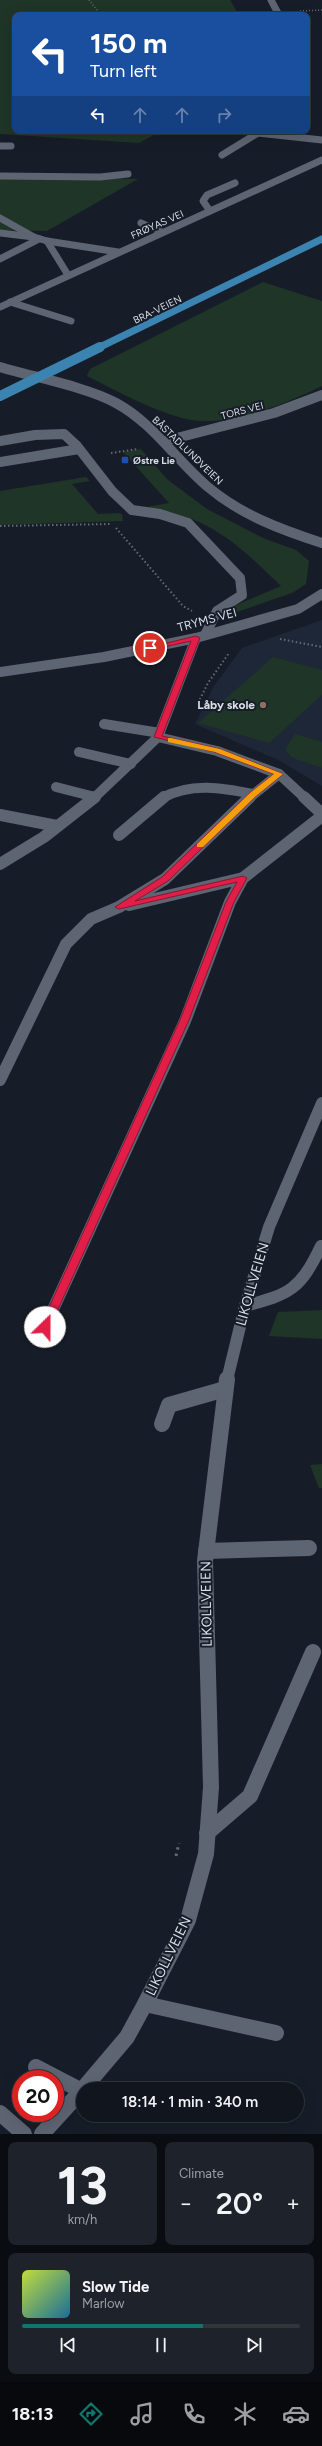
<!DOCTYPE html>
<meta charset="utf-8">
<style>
:root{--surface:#11161e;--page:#1e232b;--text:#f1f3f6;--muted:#9c9fa4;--line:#30353c;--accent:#0f766e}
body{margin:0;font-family:Figtree,sans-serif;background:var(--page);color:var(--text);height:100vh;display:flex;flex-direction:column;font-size:15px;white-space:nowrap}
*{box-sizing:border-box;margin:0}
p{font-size:13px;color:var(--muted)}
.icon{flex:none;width:22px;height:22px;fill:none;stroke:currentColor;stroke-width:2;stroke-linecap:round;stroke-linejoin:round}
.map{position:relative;height:2134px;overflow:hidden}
.panel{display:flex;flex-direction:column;gap:8px;padding:8px;background:#090c10;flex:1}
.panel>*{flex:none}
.guide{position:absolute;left:12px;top:12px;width:298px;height:122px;border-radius:8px;box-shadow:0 4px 16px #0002,0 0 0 1px var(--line);background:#1a4fa0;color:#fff;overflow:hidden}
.speed{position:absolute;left:12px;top:2070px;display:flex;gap:8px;font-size:20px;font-weight:700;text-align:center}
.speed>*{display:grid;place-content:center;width:52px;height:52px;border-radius:50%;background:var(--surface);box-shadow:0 4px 16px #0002,0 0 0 1px var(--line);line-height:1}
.speed .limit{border:6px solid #d22;background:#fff;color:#111}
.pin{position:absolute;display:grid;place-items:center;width:34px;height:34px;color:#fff;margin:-17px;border:2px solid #fff;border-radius:50%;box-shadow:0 1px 4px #0007}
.me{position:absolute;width:44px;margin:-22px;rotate:23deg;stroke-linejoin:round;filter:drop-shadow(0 0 3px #0008)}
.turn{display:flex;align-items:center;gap:14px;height:84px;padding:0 12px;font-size:18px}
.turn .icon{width:52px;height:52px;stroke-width:2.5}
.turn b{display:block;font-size:28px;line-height:34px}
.lanes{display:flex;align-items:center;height:38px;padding:0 12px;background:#0003;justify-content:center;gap:20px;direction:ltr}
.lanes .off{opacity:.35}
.big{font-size:30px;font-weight:600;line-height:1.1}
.panel .widget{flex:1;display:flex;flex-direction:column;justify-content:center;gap:6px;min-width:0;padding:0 14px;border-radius:8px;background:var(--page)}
.panel .dial{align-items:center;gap:0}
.dial b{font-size:52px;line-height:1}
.song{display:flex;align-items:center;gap:12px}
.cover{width:48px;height:48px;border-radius:6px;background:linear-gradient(135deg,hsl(70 70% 55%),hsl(200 70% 35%))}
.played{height:4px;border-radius:2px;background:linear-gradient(90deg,var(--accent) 65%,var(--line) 65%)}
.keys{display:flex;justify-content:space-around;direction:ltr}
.heat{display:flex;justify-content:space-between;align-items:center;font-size:22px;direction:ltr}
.panel .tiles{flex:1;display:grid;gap:8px;grid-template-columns:1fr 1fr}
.widget:last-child{grid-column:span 2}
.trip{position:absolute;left:76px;top:2082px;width:228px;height:40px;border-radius:20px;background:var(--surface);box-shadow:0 4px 16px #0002,0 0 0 1px var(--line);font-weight:600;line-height:40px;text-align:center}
.tab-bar{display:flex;height:64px;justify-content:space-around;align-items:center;background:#07090c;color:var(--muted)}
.tab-bar .icon{width:28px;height:28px}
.tab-bar .selected{color:var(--accent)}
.tab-bar b{font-size:18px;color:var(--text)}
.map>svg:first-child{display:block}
.built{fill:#1e2737}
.green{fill:#1f3527}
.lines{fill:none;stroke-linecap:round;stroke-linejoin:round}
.path-far2{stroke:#656a74;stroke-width:1.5;stroke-dasharray:1 2;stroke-linecap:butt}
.path-far1{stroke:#656a74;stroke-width:2;stroke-dasharray:1.5 2.5;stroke-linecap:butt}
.path{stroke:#656a74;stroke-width:3;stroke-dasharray:2.5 4;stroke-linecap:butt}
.lane-far3{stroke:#5d6472;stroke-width:7}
.lane-far2{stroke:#5d6472;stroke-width:10}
.lane-far1{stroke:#5d6472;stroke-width:12}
.lane{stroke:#5d6472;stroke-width:16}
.street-far3{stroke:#5d6472;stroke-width:7}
.street-far2{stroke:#5d6472;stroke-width:10}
.street-far1{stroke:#5d6472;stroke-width:12}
.street{stroke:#5d6472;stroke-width:16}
.primary-far1{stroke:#3b84b2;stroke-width:7}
.primary{stroke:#3b84b2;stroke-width:10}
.route{fill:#e11d48;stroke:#92132f}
.slow{fill:#f59e0b}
.transit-dot{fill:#1a4fb4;stroke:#171d28;stroke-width:1.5}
.education-dot{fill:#8d6e63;stroke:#171d28;stroke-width:1.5}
.labels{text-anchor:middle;stroke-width:4;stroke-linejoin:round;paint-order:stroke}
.far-street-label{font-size:10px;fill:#dadfe7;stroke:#171d28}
.far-poi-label{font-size:10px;font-weight:bold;fill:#dadfe7;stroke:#171d28;text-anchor:start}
.street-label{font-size:12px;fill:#dadfe7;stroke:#171d28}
.poi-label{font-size:12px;font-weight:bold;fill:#dadfe7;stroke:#171d28;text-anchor:end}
.near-street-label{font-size:14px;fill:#dadfe7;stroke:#171d28}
</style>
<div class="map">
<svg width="322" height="2134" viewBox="0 0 322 2134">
<rect width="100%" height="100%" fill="#171d28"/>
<path class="built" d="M322,620V786L278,760L195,724L214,686L242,648Z"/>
<g class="green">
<path d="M0,0H230L239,15H15V131H161L139,143L0,134Z"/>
<path d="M46,177L138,179L47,231L0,230V179Z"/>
<path d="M263,282L322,301V386C285,404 223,430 182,418C149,409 117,391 87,376L90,369Z"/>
<path d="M141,449L168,480L207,509L263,538L296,550L309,561L306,584L292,593L231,614L232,607L281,586C257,563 235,540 205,525C186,515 165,512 146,507L169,503L123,452Z"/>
<path d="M86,477L90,481L72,484L98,514L119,513L122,514L123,521L0,525V491Z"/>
<path d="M273,657L322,670V695L269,743L198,723Z"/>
<path d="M295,734L322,742V768L293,758L285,750Z"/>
<path d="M322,1310V1339L269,1336L278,1312Z"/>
<path d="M322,1464V1488H319L310,1465Z"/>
</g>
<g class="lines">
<g class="path-far2">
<path d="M89,0L101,15"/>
<path d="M300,11L322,10"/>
</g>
<g class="path-far1">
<path d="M111,453L138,449"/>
<path d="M0,526L112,524"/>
<path d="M116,528L183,606L192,611"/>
<path d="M280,639L322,647"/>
<path d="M198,703L208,683L229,653"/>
</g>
<path class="path" d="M176,1856L179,1843"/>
<g class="lane-far3">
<path d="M271,0L279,15"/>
<path d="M261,131L258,133L322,140"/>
<path d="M0,146H11"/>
<path d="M222,155L258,133"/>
<path d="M0,176L100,177L128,174"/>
<path d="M210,211L203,201L207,195L235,183"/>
<path d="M0,218L34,237"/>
<path d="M141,223L162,232"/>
<path d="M0,259L39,239"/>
<path d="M10,302L71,321"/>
</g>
<g class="lane-far2">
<path d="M0,441L35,435L64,434L77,446L112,491L132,510L160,514L188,523L240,578L242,595L217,611L205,635"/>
<path d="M0,462L79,449"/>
<path d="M104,724L160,733"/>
<path d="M79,752L131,764"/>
<path d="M56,787L95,797"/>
<path d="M162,798C191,782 223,788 253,794"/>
<path d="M249,798L279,774"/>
</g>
<g class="lane-far1">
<path d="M0,815L57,826"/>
<path d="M119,835L164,797"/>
<path d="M129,905L243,878"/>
<path d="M0,1080L66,944L91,919L119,907L165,879L250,797"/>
<path d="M245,1306C290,1294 300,1290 321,1246"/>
<path d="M45,1327L185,1021L230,902L243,878L322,816"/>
</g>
<g class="lane">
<path d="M162,1424L169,1405L225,1389"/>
<path d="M206,1551L309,1548"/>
<path d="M207,1833L250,1796L313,1652"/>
<path d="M145,2004L276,2033"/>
<path d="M36,2067L82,2091"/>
<path d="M0,2113L24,2134"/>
</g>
<g class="street-far3">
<path d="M0,233L34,237L47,241L68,275"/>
<path d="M47,241L118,252"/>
<path d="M0,307L322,160"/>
</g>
<g class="street-far2">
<path d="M0,367C33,377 87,387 116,403C153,423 176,460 208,487C241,515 282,530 322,543"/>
<path d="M165,441L274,413L322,395"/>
<path d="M0,672L104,657L196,638L298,609L322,594"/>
<path d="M158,737L217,751L279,774L305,798"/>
<path d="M94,798L158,737L196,638"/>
</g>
<g class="street-far1">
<path d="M304,797L322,814"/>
<path d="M0,864L44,837L95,797"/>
<path d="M227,1380L245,1306L269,1227L322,1103"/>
</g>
<g class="street">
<path d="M83,2089L127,2037L145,2004L188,1920L206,1854L211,1787L205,1561L227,1379"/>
<path d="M42,2134L83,2089"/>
</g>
<path class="primary-far1" d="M98,348L322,239"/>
<path class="primary" d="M0,396L100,347"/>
</g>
<path class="route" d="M196,636L200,638L162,736L220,749L283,774L256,796L168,881L135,901L243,876L247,878L234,902L189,1020L50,1327L45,1330L40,1327L180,1020L226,902L237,882L119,909L115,907L162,877L250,793L274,774L215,752L154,737L191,641L150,650L146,648Z"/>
<path class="slow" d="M171,738L220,749L283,774L256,796L203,847H197V844L250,793L274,774L215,752L168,742V738Z"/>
<rect class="transit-dot" x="121" y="456" width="8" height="8" rx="2"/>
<circle class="education-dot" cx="263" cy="705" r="4"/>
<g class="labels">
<g class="far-street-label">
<text transform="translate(157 224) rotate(-24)" y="4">FRØYAS VEI</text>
<text transform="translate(157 309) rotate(-26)" y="4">BRA-VEIEN</text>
<text transform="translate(242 410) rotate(-15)" y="4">TORS VEI</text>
<text transform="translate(188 450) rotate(44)" y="4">BÅSTADLUNDVEIEN</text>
</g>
<g class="far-poi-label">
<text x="133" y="464">Østre Lie</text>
</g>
<g class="street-label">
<text transform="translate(207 620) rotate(-15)" y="4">TRYMS VEI</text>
</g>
<g class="poi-label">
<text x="255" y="709">Låby skole</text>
</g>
<g class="near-street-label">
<text transform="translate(252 1284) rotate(-74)" y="5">LIKOLLVEIEN</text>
<text transform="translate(206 1604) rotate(-91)" y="5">LIKOLLVEIEN</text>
<text transform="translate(168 1956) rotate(-64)" y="5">LIKOLLVEIEN</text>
</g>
</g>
</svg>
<div class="speed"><div class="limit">20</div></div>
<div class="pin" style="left:150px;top:648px;background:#d93025"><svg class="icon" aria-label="arrive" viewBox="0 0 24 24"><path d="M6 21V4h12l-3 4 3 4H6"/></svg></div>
<svg class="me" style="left:45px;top:1327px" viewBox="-20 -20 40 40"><circle r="19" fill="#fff"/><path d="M0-13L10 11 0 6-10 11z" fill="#e11d48"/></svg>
<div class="trip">18:14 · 1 min · 340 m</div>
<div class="guide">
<div class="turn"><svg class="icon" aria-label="left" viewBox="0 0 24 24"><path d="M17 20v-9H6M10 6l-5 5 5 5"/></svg><div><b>150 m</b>Turn left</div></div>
<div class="lanes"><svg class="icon" aria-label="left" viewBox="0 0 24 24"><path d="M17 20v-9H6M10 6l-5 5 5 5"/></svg><svg class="icon off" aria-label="ahead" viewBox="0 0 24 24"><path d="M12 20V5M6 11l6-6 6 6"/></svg><svg class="icon off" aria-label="ahead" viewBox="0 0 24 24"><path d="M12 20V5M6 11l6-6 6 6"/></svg><svg class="icon off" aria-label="right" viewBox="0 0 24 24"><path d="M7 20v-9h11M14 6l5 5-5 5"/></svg></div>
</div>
</div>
<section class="panel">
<div class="tiles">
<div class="widget dial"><b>13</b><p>km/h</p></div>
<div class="widget"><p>Climate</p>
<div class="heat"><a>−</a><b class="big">20°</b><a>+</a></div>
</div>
<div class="widget">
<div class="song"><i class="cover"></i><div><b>Slow Tide</b><p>Marlow</p></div></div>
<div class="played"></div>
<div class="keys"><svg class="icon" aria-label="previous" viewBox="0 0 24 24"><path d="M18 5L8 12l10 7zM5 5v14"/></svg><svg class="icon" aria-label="pause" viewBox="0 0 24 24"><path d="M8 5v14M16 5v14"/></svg><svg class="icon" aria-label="next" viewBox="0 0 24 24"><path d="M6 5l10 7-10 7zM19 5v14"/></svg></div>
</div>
</div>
</section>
<nav class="tab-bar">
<b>18:13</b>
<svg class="icon selected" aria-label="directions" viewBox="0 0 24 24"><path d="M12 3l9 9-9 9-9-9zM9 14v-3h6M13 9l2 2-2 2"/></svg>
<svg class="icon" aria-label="music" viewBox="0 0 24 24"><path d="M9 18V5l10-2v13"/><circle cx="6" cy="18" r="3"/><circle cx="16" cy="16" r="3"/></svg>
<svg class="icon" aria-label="phone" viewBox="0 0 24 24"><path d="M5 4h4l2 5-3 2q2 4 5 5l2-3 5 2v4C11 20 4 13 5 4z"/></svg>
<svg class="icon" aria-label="climate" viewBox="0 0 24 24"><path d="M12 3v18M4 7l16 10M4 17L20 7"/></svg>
<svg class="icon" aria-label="car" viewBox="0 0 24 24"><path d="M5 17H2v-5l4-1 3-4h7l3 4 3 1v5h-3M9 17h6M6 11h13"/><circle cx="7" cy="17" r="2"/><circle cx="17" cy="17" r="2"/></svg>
</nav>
